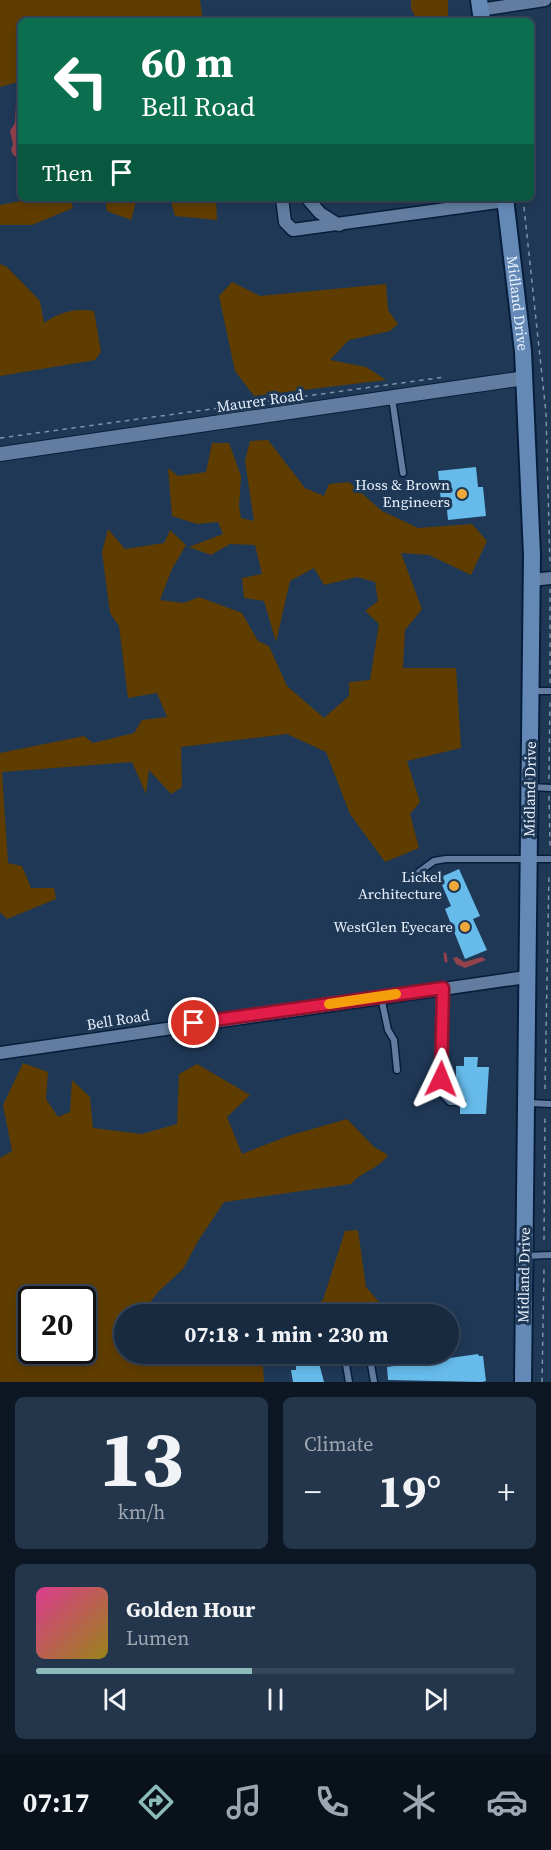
<!DOCTYPE html>
<meta charset="utf-8">
<style>
:root{--surface:#172a40;--page:#24364b;--text:#f1f3f6;--muted:#9ea7b1;--line:#364659;--accent:#8bbbb9}
body{margin:0;font-family:"Source Serif 4",serif;background:var(--page);color:var(--text);height:100vh;display:flex;flex-direction:column;font-size:22px;white-space:nowrap}
*{box-sizing:border-box;margin:0}
p{font-size:20px;color:var(--muted)}
.icon{flex:none;width:33px;height:33px;fill:none;stroke:currentColor;stroke-width:2;stroke-linecap:round;stroke-linejoin:round}
.map{position:relative;height:1382px;overflow:hidden}
.drawer{display:flex;flex-direction:column;gap:15px;padding:15px;background:#0d1723;flex:1}
.drawer>*{flex:none}
.hud{position:absolute;left:18px;top:18px;width:516px;height:183px;border-radius:9px;box-shadow:0 3px 9px #0003,0 0 0 2px var(--line);background:#0b6e4f;color:#fff;overflow:hidden}
.speed{position:absolute;left:18px;top:1286px;display:flex;gap:12px;font-size:30px;font-weight:700;text-align:center}
.speed>*{display:grid;place-content:center;width:78px;height:78px;border-radius:50%;background:var(--surface);box-shadow:0 3px 9px #0003,0 0 0 2px var(--line);line-height:1}
.speed .limit{border:3px solid #111;border-radius:9px;background:#fff;color:#111}
.pin{position:absolute;display:grid;place-items:center;width:51px;height:51px;color:#fff;margin:-26px;border:3px solid #fff;border-radius:50%;box-shadow:0 2px 6px #0007}
.me{position:absolute;width:66px;margin:-33px;rotate:2deg;stroke-linejoin:round;filter:drop-shadow(0 0 4px #0008)}
.turn{display:flex;align-items:center;gap:21px;height:126px;padding:0 24px;font-size:27px}
.turn .icon{width:78px;height:78px;stroke-width:2.5}
.turn b{display:block;font-size:42px;line-height:51px}
.then{display:flex;align-items:center;height:57px;padding:0 24px;background:#0003;gap:12px;font-size:22px}
.big{font-size:45px;font-weight:700;line-height:1.1}
.drawer .card{flex:1;display:flex;flex-direction:column;justify-content:center;gap:9px;min-width:0;padding:0 21px;border-radius:9px;background:var(--page)}
.drawer .dial{align-items:center;gap:0}
.dial b{font-size:78px;line-height:1}
.song{display:flex;align-items:center;gap:18px}
.cover{width:72px;height:72px;border-radius:9px;background:linear-gradient(135deg,hsl(330 70% 55%),hsl(50 70% 35%))}
.played{height:6px;border-radius:3px;background:linear-gradient(90deg,var(--accent) 45%,var(--line) 45%)}
.keys{display:flex;justify-content:space-around;direction:ltr}
.heat{display:flex;justify-content:space-between;align-items:center;font-size:33px;direction:ltr}
.drawer .tiles{flex:1;display:grid;gap:15px;grid-template-columns:1fr 1fr}
.card:last-child{grid-column:span 2}
.trip{position:absolute;left:114px;top:1304px;width:345px;height:60px;border-radius:30px;background:var(--surface);box-shadow:0 3px 9px #0003,0 0 0 2px var(--line);font-weight:700;line-height:60px;text-align:center}
.tab-bar{display:flex;height:96px;justify-content:space-around;align-items:center;background:#09111a;color:var(--muted)}
.tab-bar .icon{width:42px;height:42px}
.tab-bar .on{color:var(--accent)}
.tab-bar b{font-size:27px;color:var(--text)}
.map>svg:first-child{display:block}
.green{fill:#5f3d00;fill-rule:evenodd}
.water{fill:#91424c}
.lines{fill:none;stroke-linecap:round;stroke-linejoin:round}
.stream{stroke:#91424c;stroke-width:3}
.building{fill:#66bbea}
.service-casing{stroke:#061e3a;stroke-width:9}
.minor-casing{stroke:#061e3a;stroke-width:15}
.tertiary-casing{stroke:#061e3a;stroke-width:16}
.secondary-casing{stroke:#061e3a;stroke-width:20}
.path{stroke:#7f91a6;stroke-width:1.5;stroke-dasharray:4.5 4.5;stroke-linecap:butt}
.service{stroke:#627d9f;stroke-width:6}
.minor{stroke:#627d9f;stroke-width:12}
.tertiary{stroke:#627d9f;stroke-width:14}
.secondary{stroke:#6489b6;stroke-width:16}
.route-casing{stroke:#92132f;stroke-width:15}
.route{stroke:#e11d48;stroke-width:10}
.slow{stroke:#f59e0b;stroke-width:10}
.poi-dot{fill:#eda83c;stroke:#1f3856;stroke-width:2}
.labels{text-anchor:middle;stroke-width:6;stroke-linejoin:round;paint-order:stroke}
.street-label{font-size:15px;fill:#e7f0fc;stroke:#1f3856}
.poi-label{font-size:15px;fill:#e7f0fc;stroke:#1f3856;text-anchor:end}
</style>
<div class="map">
<svg width="551" height="1382" viewBox="0 0 551 1382">
<rect width="100%" height="100%" fill="#1f3856"/>
<g class="green">
<path d="M0,0H200L203,21H21V81L0,87Z"/>
<path d="M411,0H448V21H417L411,8Z"/>
<path d="M36,198H70L73,208L32,225H0V205Z"/>
<path d="M105,198H137L131,220L107,211Z"/>
<path d="M170,198H216L217,220L175,216Z"/>
<path d="M0,264L7,267L40,301L44,323C60,312 75,308 94,311L101,352L95,360L0,376Z"/>
<path d="M232,282L260,296L386,284L388,310L398,324L390,331L349,340L330,360L366,367L386,380L254,396L235,371L219,296Z"/>
<path d="M268,440L305,488L324,496L329,484L349,482L382,511L418,528L472,524L487,541L471,575L429,555L401,553L422,609L405,630L403,668H456L461,748L407,761L420,802L410,814L419,848L385,862L350,814L326,752L287,734L181,747L182,787L171,794L149,770L146,794L132,762L2,772L8,863L22,866L31,888H54L56,899L7,919L0,912V753L84,736L93,743L134,733L142,720L167,717L157,693L128,698L119,626L110,613L102,552L108,529L125,549L164,543L170,530L186,545L172,569L160,600L184,603L199,597L242,613L258,641L269,646L287,686L324,718L349,696V682L370,680L379,624L365,611L378,601L375,582L357,577L324,585L314,568L290,581L276,642L264,601L244,598L242,578L262,574L255,545L230,544L211,555L189,547L223,534L218,522L197,524L172,516L168,468L178,476L206,472L212,443H229L241,476L239,507L241,518L254,521L245,461L250,441Z"/>
<path d="M23,1063L48,1072L46,1099L58,1117L70,1112L72,1080L90,1097L93,1128L142,1134L177,1124L179,1074L197,1064L250,1095L227,1117L242,1154L288,1136L347,1119L374,1147L388,1155C379,1169 362,1171 351,1184L224,1202L198,1241L183,1269L158,1292L141,1314H124V1353H259L258,1359L263,1367L264,1382H0V1158L12,1151L3,1105ZM32,1299H82V1350H32Z"/>
<path d="M358,1230L366,1287L379,1302L375,1314H302L323,1300L345,1231Z"/>
</g>
<g class="water">
<path d="M21,99V158L14,156L11,150L13,144L10,131L15,123L16,102Z"/>
<path d="M457,957L464,962L482,957L486,960L465,968L456,964L453,958Z"/>
</g>
<g class="lines">
<path class="stream" d="M445,954L446,961"/>
</g>
<g class="building">
<path d="M476,467L478,487H483L486,516L448,520L446,501L441,502L438,471Z"/>
<path d="M459,869L480,916L473,919L487,950L465,959L445,909L451,906L439,878Z"/>
<path d="M464,1057H478L477,1067H489L486,1114H460V1107L466,1101L461,1097V1092H456V1066H464Z"/>
<path d="M478,1354L479,1356H483L486,1381L482,1382L388,1380L387,1367Z"/>
<path d="M319,1363L324,1382H293L291,1370H296V1366Z"/>
</g>
<g class="lines">
<defs>
<g id="service">
<path d="M392,398L403,473"/>
<path d="M532,691H551"/>
<path d="M531,787L551,788"/>
<path d="M419,872L434,861L446,859H551"/>
<path d="M443,988V1095L450,1102H461"/>
<path d="M381,997L388,1030L394,1040L397,1070"/>
<path d="M529,1103L551,1104"/>
<path d="M524,1256L551,1255"/>
<path d="M344,1353L349,1382"/>
<path d="M369,1353L374,1382"/>
<path d="M371,1359L403,1355"/>
</g>
<g id="minor">
<path d="M480,10L545,0"/>
<path d="M282,198L285,222L293,230L505,201"/>
<path d="M307,198L320,213L339,225"/>
<path d="M532,580L551,578"/>
<path d="M0,1053L526,977"/>
</g>
<path id="tertiary" d="M0,454L525,378"/>
<g id="secondary">
<path d="M479,0L482,21"/>
<path id="s1" d="M505,198L523,351L532,555L523,1382"/>
</g>
</defs>
<use href="#service" class="service-casing"/>
<use href="#minor" class="minor-casing"/>
<use href="#tertiary" class="tertiary-casing"/>
<use href="#secondary" class="secondary-casing"/>
<g class="path">
<path d="M523,198L546,413L550,566"/>
<path d="M0,438L445,377"/>
<path d="M550,683V589"/>
<path d="M549,779L550,700"/>
<path d="M549,796L550,846"/>
<path d="M545,1089L549,873"/>
<path d="M544,1240L545,1118"/>
<path d="M542,1382L544,1268"/>
</g>
<use href="#service" class="service"/>
<use href="#minor" class="minor"/>
<use href="#tertiary" class="tertiary"/>
<use href="#secondary" class="secondary"/>
</g>
<g class="lines">
<defs>
<path id="route" d="M194,1023L443,988L441,1079"/>
</defs>
<use href="#route" class="route-casing"/>
<use href="#route" class="route"/>
<path class="slow" d="M329,1004L396,994"/>
</g>
<g class="poi-dot">
<circle cx="462" cy="494" r="6"/>
<circle cx="454" cy="886" r="6"/>
<circle cx="465" cy="927" r="6"/>
</g>
<g class="labels">
<g class="street-label">
<text dy="5" stroke="none"><textPath href="#s1" startOffset="106">Midland Drive</textPath></text>
<text transform="translate(260 401) rotate(-8)" y="5">Maurer Road</text>
<text transform="translate(530 789) rotate(-89)" y="5">Midland Drive</text>
<text transform="translate(118 1020) rotate(-9)" y="5">Bell Road</text>
<text transform="translate(524 1275) rotate(-89)" y="5">Midland Drive</text>
</g>
<g class="poi-label">
<text x="450" y="490">Hoss &amp; Brown<tspan x="450" dy="17">Engineers</tspan></text>
<text x="442" y="882">Lickel<tspan x="442" dy="17">Architecture</tspan></text>
<text x="453" y="932">WestGlen Eyecare</text>
</g>
</g>
</svg>
<div class="speed"><div class="limit">20</div></div>
<div class="pin" style="left:194px;top:1023px;background:#d93025"><svg class="icon" aria-label="arrive" viewBox="0 0 24 24"><path d="M6 21V4h12l-3 4 3 4H6"/></svg></div>
<svg class="me" style="left:441px;top:1079px" viewBox="-20 -20 40 40"><path d="M0-17L14 15 0 8-14 15z" fill="#e11d48" stroke="#fff" stroke-width="4"/></svg>
<div class="trip">07:18 · 1 min · 230 m</div>
<div class="hud">
<div class="turn"><svg class="icon" aria-label="left" viewBox="0 0 24 24"><path d="M17 20v-9H6M10 6l-5 5 5 5"/></svg><div><b>60 m</b>Bell Road</div></div>
<div class="then">Then<svg class="icon" aria-label="arrive" viewBox="0 0 24 24"><path d="M6 21V4h12l-3 4 3 4H6"/></svg></div>
</div>
</div>
<section class="drawer">
<div class="tiles">
<div class="card dial"><b>13</b><p>km/h</p></div>
<div class="card"><p>Climate</p>
<div class="heat"><a>−</a><b class="big">19°</b><a>+</a></div>
</div>
<div class="card">
<div class="song"><i class="cover"></i><div><b>Golden Hour</b><p>Lumen</p></div></div>
<div class="played"></div>
<div class="keys"><svg class="icon" aria-label="previous" viewBox="0 0 24 24"><path d="M18 5L8 12l10 7zM5 5v14"/></svg><svg class="icon" aria-label="pause" viewBox="0 0 24 24"><path d="M8 5v14M16 5v14"/></svg><svg class="icon" aria-label="next" viewBox="0 0 24 24"><path d="M6 5l10 7-10 7zM19 5v14"/></svg></div>
</div>
</div>
</section>
<nav class="tab-bar">
<b>07:17</b>
<svg class="icon on" aria-label="directions" viewBox="0 0 24 24"><path d="M12 3l9 9-9 9-9-9zM9 14v-3h6M13 9l2 2-2 2"/></svg>
<svg class="icon" aria-label="music" viewBox="0 0 24 24"><path d="M9 18V5l10-2v13"/><circle cx="6" cy="18" r="3"/><circle cx="16" cy="16" r="3"/></svg>
<svg class="icon" aria-label="phone" viewBox="0 0 24 24"><path d="M5 4h4l2 5-3 2q2 4 5 5l2-3 5 2v4C11 20 4 13 5 4z"/></svg>
<svg class="icon" aria-label="climate" viewBox="0 0 24 24"><path d="M12 3v18M4 7l16 10M4 17L20 7"/></svg>
<svg class="icon" aria-label="car" viewBox="0 0 24 24"><path d="M5 17H2v-5l4-1 3-4h7l3 4 3 1v5h-3M9 17h6M6 11h13"/><circle cx="7" cy="17" r="2"/><circle cx="17" cy="17" r="2"/></svg>
</nav>
